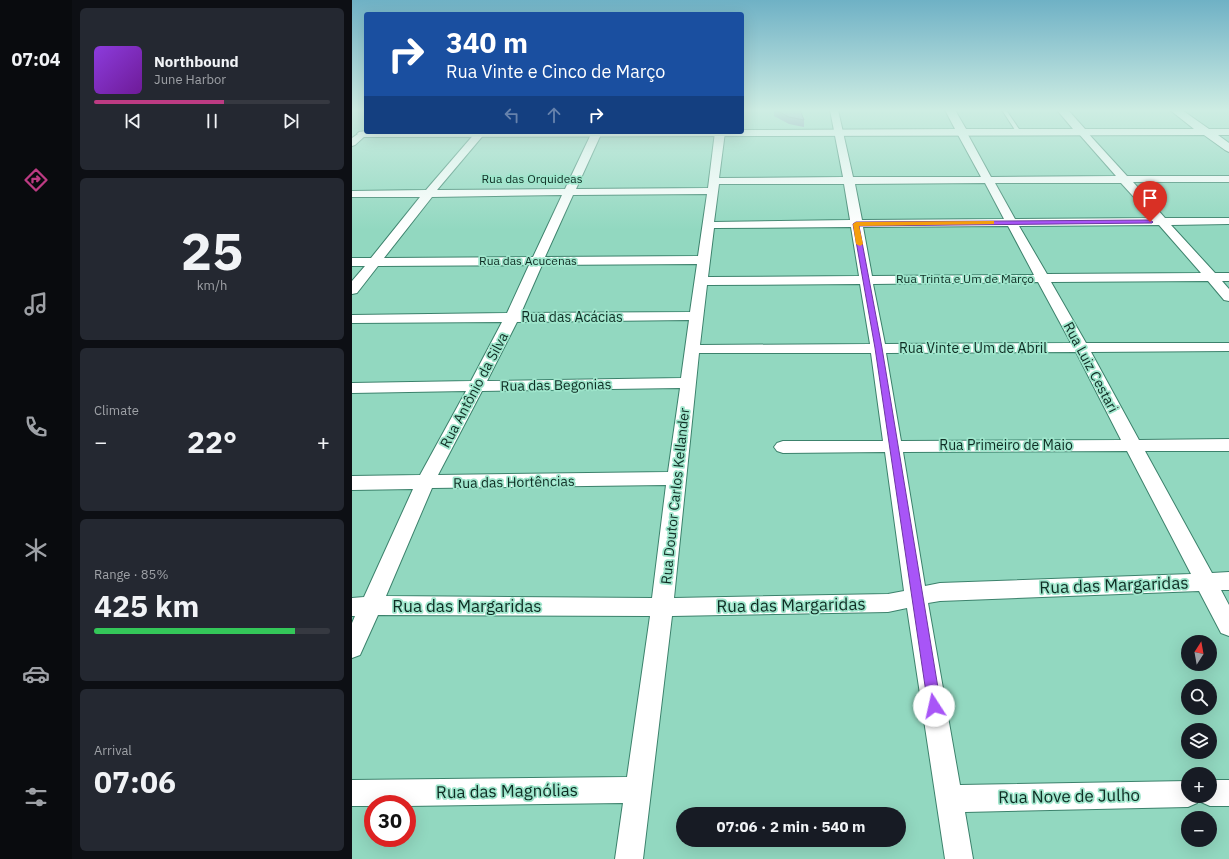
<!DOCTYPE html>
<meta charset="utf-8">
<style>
:root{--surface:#171b24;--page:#242831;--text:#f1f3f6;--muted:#9ea1a6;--line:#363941;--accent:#bd3b83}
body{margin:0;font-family:"IBM Plex Sans",sans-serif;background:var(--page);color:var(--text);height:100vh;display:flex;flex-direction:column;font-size:15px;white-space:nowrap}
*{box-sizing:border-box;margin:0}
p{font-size:13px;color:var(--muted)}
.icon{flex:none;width:22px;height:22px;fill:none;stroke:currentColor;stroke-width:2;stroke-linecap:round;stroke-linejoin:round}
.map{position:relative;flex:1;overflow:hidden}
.drawer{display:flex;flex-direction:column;gap:8px;padding:8px;background:#0d0f14;width:280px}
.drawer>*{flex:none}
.guide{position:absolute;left:12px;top:12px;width:380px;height:122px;border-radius:4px;box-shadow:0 4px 16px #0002;background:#1a4fa0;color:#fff;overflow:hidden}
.needle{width:26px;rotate:11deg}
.tools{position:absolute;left:829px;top:635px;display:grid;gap:8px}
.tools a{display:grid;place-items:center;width:36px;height:36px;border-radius:50%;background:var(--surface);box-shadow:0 4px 16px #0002;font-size:20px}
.speed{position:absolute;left:12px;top:795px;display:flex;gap:8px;font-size:20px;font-weight:700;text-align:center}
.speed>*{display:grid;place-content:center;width:52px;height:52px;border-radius:50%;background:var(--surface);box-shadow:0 4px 16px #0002;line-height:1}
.speed .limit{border:6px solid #d22;background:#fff;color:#111}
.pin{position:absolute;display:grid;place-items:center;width:34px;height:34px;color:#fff;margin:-41px -17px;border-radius:50% 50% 50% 0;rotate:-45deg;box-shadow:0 0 4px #0007}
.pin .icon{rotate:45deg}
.me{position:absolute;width:44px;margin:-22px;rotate:350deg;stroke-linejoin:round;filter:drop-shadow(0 0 3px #0008)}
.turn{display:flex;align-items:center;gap:14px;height:84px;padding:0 16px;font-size:18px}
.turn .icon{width:52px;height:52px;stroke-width:2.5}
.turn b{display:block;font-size:28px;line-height:34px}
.lanes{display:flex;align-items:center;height:38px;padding:0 16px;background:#0003;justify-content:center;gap:20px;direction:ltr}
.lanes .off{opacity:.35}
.big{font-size:30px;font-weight:800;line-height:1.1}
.drawer .card{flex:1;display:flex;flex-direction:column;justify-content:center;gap:6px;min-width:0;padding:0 14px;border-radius:6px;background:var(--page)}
.drawer .dial{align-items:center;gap:0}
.dial b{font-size:52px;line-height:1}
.song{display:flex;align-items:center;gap:12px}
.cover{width:48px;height:48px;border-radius:6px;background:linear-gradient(135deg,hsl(270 70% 55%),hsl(280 70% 35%))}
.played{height:4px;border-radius:2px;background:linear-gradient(90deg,var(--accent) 55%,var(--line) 55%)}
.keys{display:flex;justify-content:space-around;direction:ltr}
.heat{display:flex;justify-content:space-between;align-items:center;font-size:22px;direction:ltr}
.charge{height:6px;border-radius:3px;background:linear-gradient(90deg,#34c759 85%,var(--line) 0)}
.trip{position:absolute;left:324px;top:807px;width:230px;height:40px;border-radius:20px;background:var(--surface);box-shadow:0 4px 16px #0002;font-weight:800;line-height:40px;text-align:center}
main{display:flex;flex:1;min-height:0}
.menu{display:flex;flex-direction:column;width:72px;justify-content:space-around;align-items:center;background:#090b0e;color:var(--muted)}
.menu .icon{width:28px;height:28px}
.menu .current{color:var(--accent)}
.menu b{font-size:18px;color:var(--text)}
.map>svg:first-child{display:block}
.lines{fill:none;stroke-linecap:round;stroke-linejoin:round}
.service-casing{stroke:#3c826c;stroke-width:2}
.minor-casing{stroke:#3c826c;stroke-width:2}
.tertiary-casing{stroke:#3c826c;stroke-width:2}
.service{fill:#fff;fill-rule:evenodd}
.minor{fill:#fff;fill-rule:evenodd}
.tertiary{fill:#fff;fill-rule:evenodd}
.wall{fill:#7e76ab}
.building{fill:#9289c7;stroke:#66608b}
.route{fill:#a855f7;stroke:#6d37a1}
.slow{fill:#f59e0b}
.labels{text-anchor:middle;stroke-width:3.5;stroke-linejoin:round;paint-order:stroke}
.far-street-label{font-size:12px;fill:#0e2c23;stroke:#9fe6cc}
.street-label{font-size:14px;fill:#0e2c23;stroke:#9fe6cc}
.near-street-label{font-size:17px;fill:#0e2c23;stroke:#9fe6cc}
</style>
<main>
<nav class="menu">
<b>07:04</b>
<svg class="icon current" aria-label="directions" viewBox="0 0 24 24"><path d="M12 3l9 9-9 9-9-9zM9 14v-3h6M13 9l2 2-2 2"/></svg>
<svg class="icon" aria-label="music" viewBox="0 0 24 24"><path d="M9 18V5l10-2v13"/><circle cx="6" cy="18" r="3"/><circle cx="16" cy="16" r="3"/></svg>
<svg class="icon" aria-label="phone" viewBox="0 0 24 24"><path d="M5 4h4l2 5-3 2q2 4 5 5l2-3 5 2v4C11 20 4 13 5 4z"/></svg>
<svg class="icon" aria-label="climate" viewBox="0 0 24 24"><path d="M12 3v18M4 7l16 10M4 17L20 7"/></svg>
<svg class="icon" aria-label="car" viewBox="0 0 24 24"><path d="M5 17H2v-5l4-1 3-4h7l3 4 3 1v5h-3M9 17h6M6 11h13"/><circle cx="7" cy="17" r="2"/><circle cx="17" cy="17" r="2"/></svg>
<svg class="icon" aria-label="filters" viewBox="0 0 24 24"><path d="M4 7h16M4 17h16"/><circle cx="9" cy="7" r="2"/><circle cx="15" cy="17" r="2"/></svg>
</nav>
<section class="drawer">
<div class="card">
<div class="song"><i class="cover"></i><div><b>Northbound</b><p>June Harbor</p></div></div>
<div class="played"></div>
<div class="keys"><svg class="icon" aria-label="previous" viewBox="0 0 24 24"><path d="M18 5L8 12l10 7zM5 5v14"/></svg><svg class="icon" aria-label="pause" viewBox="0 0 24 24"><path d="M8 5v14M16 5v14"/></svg><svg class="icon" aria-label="next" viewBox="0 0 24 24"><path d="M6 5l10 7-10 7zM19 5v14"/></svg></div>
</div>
<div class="card dial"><b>25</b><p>km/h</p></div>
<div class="card"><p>Climate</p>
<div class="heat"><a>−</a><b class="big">22°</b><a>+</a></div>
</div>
<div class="card"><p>Range · 85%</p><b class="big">425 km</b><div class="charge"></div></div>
<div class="card"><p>Arrival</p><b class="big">07:06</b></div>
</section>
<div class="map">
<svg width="877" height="859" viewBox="0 0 877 859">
<rect width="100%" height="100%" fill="#92d8c0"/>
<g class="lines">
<defs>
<path id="service" d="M650,110H654L669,132V133H665Z"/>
<g id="minor">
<path d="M478,110H486L501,177H629L605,133L610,130L615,133L639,177L764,176L727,134L725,132L727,130H733L775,176H877V182H781L813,218H877V224L819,225L863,273H877V281H870L877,289V301L872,300L856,281L699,282L734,343H877V351L739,352L787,440L877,439V451H793L860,573L877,572V590H869L877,605V636L869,633L847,591L588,601L576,603L608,785L836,781V796H858V780H877V806H858L849,802L847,799L845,803L836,807L613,812L621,859H593L555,608L536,612L320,616L291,859H263L271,803L55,806V804H21V806H0V780L275,777L298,616L26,615L8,655L0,658V623L3,616H0V598L12,597L61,489L0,490V476L68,475L114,391L0,393V383L119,381L150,322L0,323V315L155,313L177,265L26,266L5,293L0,294V281L13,266H0V258H19L68,197H0V191L74,190L124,132H134L85,190L213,189L240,132H250L224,189L356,188L363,132H373L367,178L491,177ZM633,183L652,219L510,220L503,184ZM643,183H769L801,218L663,219ZM367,184H492L498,220L362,222ZM355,194L346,256L193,257L221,195ZM210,195L181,257L32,258L80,197ZM807,225L849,273L695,274L667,226ZM656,226L682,275L520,276L511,227ZM499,227L507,276L356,277L362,228ZM345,264L338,312L169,313L190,265ZM686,282L719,343L533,344L521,284ZM508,284L518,344L348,345L355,285ZM337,320L329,378L135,381L165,322ZM724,352L769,440L549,441L534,353ZM347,353H519L531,441H431L425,443L422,447L425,451L431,453L533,452L552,591L536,594L322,598ZM328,388L316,472L86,475L130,391ZM775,451L839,574L588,583L573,586L551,452ZM314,485L300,598L34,596L80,488Z"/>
<path d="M9,132L14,135L3,145L0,146V138Z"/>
</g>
<path id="tertiary" d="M593,110H603L614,129H721L705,110H716L733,129H842L818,110H830L857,129H877V135H866L877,143V152L873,150L852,135L11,137L5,134L7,132L14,131V132H390V130L603,129Z"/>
</defs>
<use href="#service" class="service-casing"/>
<use href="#minor" class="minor-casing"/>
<use href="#tertiary" class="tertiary-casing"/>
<use href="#service" class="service"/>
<use href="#minor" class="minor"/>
<use href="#tertiary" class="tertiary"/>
</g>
<path class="wall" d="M422,110H448L452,120V127L437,124L422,116Z"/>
<path class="building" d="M424,110H448L452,120L437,117Z"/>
<linearGradient id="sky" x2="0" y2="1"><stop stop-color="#6fb1c5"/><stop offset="0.48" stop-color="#ceede3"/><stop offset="1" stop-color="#ceede3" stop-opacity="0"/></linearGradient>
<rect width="877" height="230" fill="url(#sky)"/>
<path class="route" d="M798,220L801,222L800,223L507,226L530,348L589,706L587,711L582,712L578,711L576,706L523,348L501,224L504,222Z"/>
<path class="slow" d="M640,221H642V224L507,226L511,244L508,246L504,244L501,224L504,222Z"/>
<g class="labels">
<g class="far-street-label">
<text x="180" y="183">Rua das Orquideas</text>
<text x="176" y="265">Rua das Acucenas</text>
<text x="613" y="283">Rua Trinta e Um de Março</text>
</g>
<g class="street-label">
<text x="220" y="322">Rua das Acácias</text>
<text x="621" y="353">Rua Vinte e Um de Abril</text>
<text transform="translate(739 367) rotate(62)" y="5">Rua Luiz Cestari</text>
<text transform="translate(204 385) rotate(-1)" y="5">Rua das Begonias</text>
<text transform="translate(122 390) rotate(-62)" y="5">Rua Antônio da Silva</text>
<text x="654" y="450">Rua Primeiro de Maio</text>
<text transform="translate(162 482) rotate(-1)" y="5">Rua das Hortências</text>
<text transform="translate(323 496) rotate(-84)" y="5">Rua Doutor Carlos Kellander</text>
</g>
<g class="near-street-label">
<text transform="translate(762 585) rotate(-2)" y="6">Rua das Margaridas</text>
<text transform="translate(439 605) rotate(-1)" y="6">Rua das Margaridas</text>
<text x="115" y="612">Rua das Margaridas</text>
<text transform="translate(155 791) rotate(-1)" y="6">Rua das Magnólias</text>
<text transform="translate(717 796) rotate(-1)" y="6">Rua Nove de Julho</text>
</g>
</g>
</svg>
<div class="tools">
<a><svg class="needle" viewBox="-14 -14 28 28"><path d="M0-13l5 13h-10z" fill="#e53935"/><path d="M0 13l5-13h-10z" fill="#9ea1a6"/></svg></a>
<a><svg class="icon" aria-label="search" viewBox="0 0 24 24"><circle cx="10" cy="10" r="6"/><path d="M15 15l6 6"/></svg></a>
<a><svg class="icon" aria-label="layers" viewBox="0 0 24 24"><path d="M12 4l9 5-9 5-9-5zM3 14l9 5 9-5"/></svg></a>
<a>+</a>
<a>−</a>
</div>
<div class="speed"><div class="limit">30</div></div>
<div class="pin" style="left:798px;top:222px;background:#d93025"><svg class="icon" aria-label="arrive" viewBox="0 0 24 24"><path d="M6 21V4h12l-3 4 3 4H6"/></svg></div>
<svg class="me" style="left:582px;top:706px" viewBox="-20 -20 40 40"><circle r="19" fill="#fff"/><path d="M0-13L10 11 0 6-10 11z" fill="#a855f7"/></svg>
<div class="trip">07:06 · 2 min · 540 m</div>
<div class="guide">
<div class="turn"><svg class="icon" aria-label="right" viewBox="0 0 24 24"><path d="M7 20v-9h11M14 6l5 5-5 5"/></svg><div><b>340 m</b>Rua Vinte e Cinco de Março</div></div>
<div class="lanes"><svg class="icon off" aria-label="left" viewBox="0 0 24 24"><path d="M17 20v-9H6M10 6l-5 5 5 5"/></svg><svg class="icon off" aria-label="ahead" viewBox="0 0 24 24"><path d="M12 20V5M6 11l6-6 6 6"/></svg><svg class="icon" aria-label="right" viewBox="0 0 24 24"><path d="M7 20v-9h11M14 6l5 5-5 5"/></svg></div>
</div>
</div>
</main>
